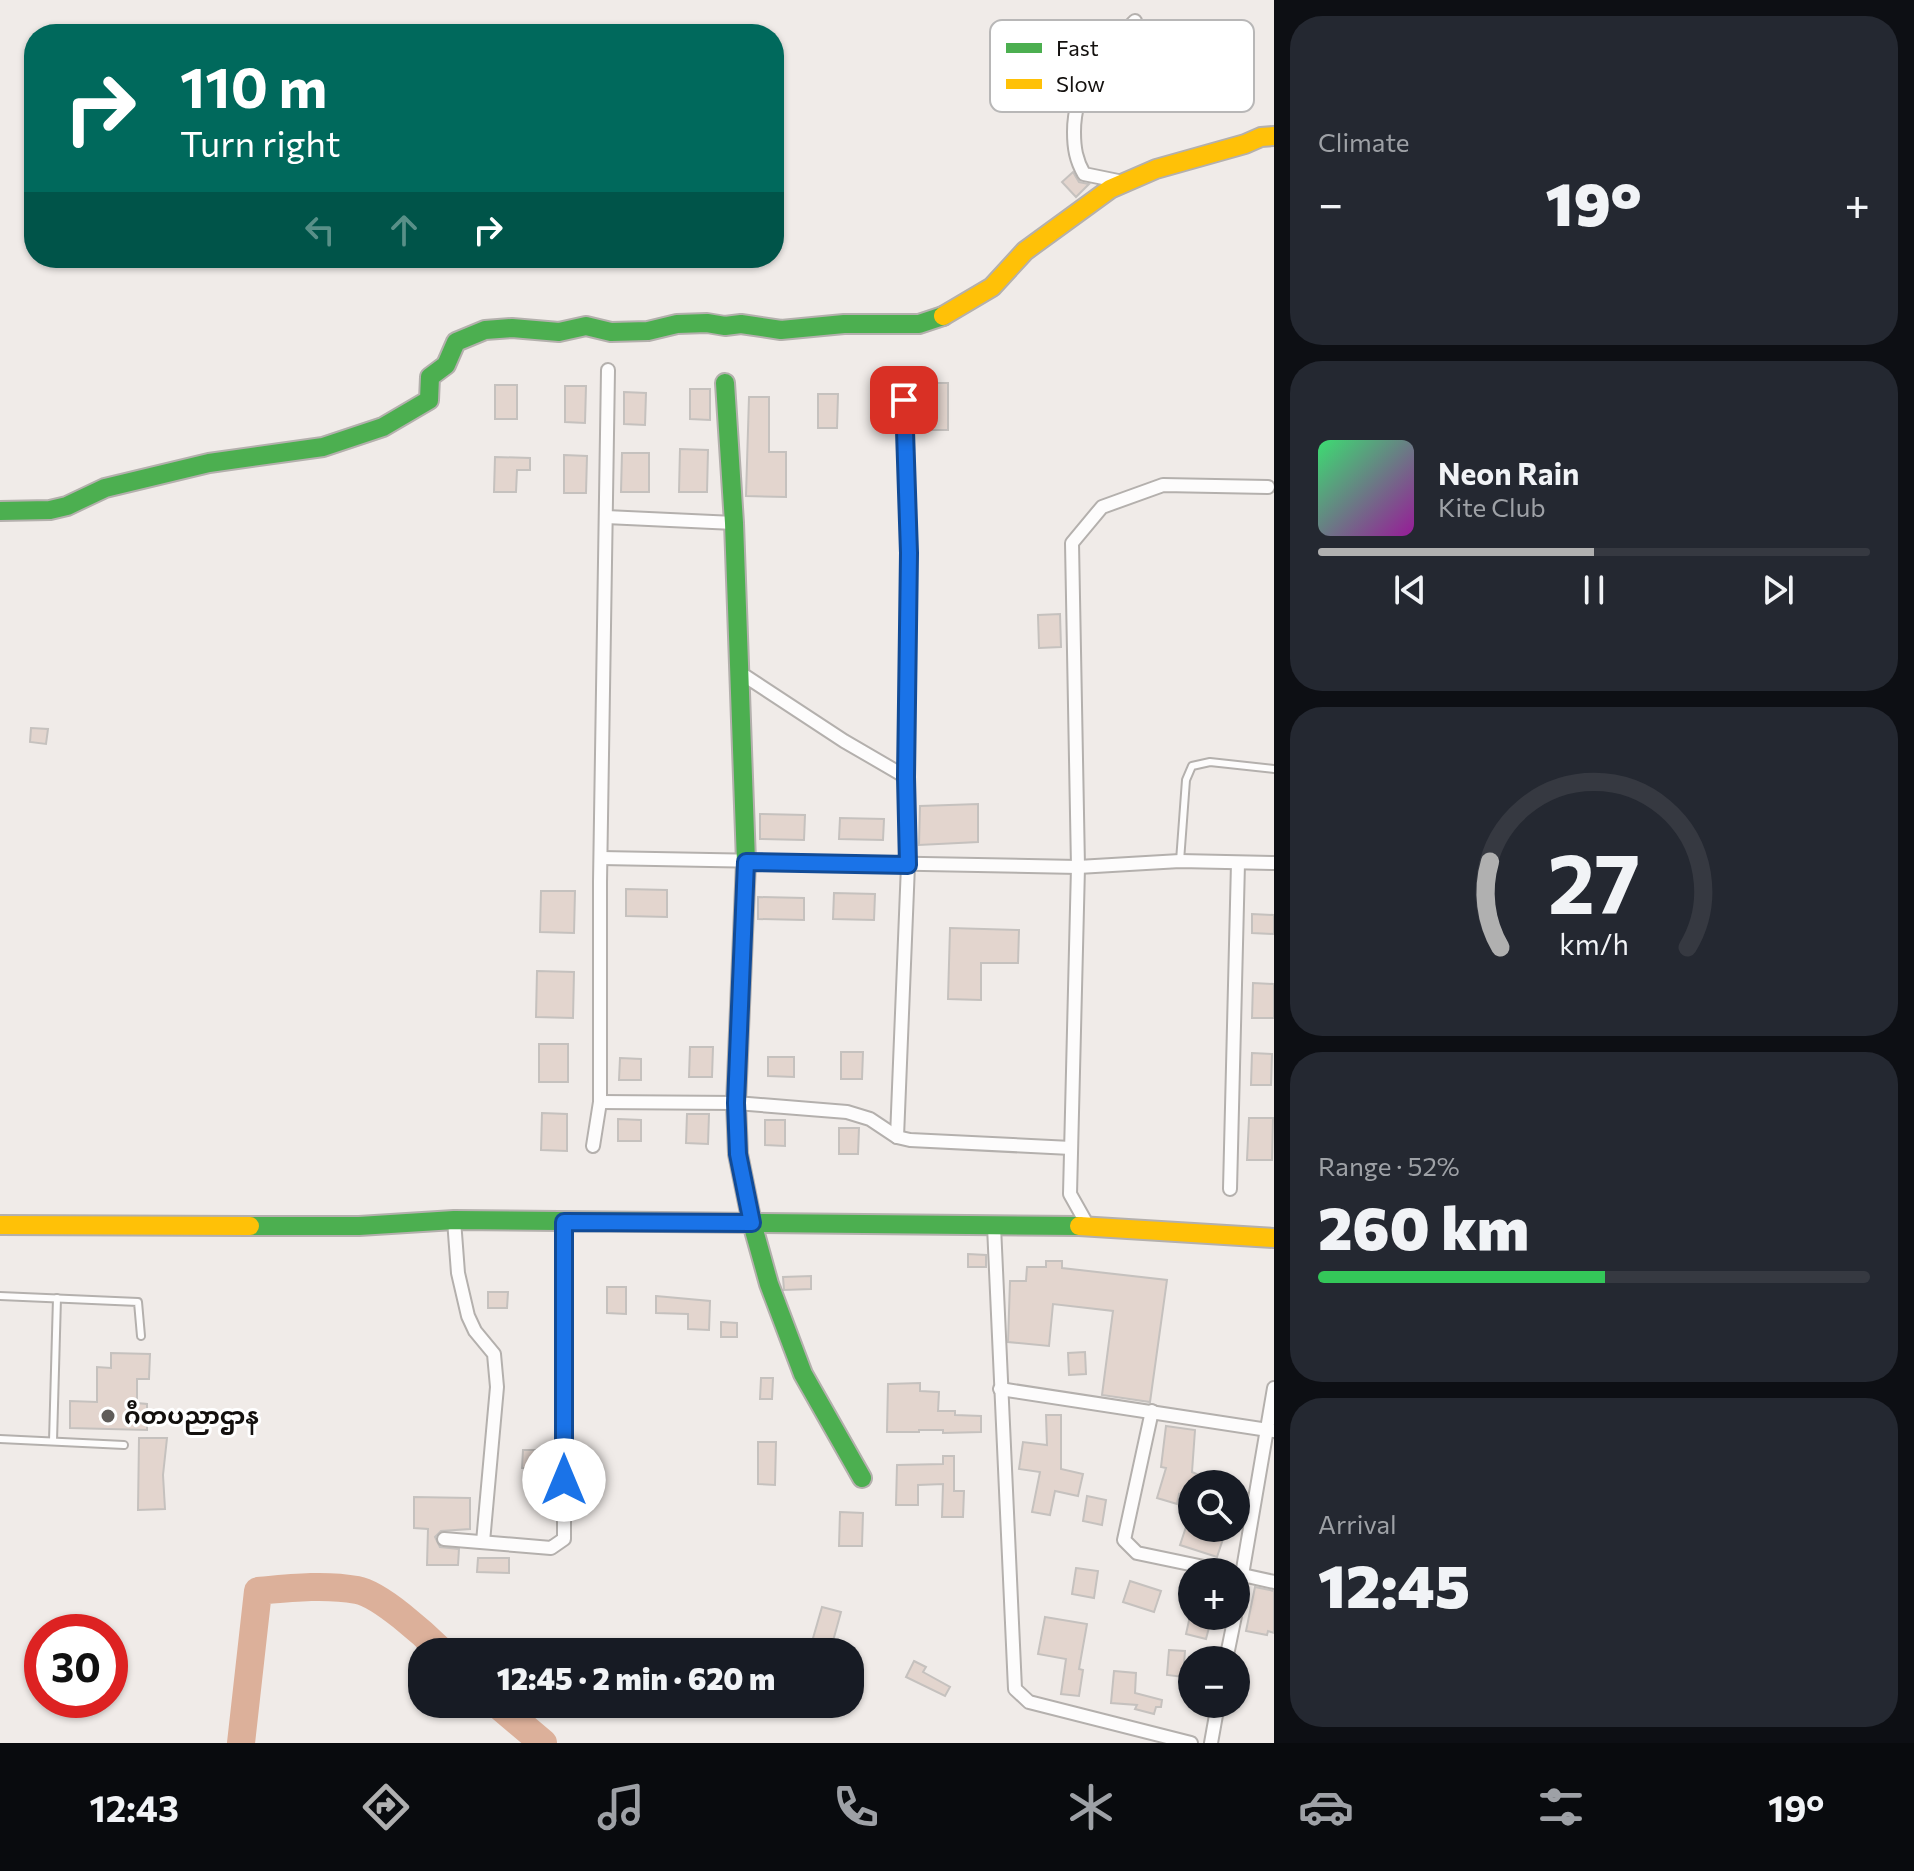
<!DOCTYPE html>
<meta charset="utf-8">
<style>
:root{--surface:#171b24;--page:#242831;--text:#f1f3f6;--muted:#9ea1a6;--line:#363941;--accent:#b0b0b0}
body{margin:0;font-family:Commissioner,"Noto Sans Myanmar",sans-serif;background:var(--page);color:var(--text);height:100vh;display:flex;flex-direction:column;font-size:30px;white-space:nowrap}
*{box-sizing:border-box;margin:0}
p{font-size:26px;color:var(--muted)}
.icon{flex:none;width:44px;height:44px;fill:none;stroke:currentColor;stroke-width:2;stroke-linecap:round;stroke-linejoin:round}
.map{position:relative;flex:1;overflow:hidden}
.sheet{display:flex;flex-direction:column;gap:16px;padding:16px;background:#0d0f14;width:640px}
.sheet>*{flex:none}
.top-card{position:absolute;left:24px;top:24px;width:760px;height:244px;border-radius:32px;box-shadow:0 2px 6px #0004;background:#00695c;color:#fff;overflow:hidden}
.controls{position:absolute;left:1178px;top:1470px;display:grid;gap:16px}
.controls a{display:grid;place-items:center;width:72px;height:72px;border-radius:50%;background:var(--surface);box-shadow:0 2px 6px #0004;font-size:40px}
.speed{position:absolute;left:24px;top:1614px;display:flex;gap:16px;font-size:40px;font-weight:700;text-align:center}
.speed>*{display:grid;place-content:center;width:104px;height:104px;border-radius:50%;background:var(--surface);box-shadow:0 2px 6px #0004;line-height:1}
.speed .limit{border:12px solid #d22;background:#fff;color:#111}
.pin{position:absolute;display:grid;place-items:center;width:68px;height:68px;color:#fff;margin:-34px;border-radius:16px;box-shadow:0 4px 12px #0006}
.me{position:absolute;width:88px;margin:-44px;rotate:0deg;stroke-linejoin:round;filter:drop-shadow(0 0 6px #0008)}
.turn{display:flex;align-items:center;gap:28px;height:168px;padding:0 24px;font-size:36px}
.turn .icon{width:104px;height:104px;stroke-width:2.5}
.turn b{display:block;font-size:56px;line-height:68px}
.lanes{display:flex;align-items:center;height:76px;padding:0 24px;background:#0003;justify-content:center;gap:40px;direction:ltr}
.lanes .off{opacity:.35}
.big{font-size:60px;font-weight:800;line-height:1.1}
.sheet .widget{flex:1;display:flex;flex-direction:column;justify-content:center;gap:12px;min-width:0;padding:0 28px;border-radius:32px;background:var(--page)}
.sheet .dial{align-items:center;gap:0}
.dial svg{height:208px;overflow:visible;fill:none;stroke:var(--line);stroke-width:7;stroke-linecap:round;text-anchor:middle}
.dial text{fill:var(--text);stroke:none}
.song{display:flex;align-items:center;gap:24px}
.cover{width:96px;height:96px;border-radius:12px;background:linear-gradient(135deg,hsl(140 70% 55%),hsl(300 70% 35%))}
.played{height:8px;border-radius:4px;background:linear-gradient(90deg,var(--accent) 50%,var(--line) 50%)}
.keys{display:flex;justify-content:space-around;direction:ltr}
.heat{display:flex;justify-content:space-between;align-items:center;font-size:44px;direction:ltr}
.charge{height:12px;border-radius:6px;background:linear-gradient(90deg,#34c759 52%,var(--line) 0)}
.trip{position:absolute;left:408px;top:1638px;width:456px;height:80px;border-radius:32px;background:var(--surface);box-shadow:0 2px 6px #0004;font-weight:800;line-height:80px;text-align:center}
.tab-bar{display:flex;height:128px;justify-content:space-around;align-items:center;background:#090b0e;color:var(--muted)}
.tab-bar .icon{width:56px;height:56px}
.tab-bar .on{color:var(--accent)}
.tab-bar b{font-size:36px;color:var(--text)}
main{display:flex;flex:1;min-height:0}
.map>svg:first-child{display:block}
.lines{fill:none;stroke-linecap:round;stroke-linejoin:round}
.river{stroke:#dcb09a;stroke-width:28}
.building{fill:#e3d5ce;stroke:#c5c1be;stroke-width:2}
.lane-casing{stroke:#b4b0ad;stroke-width:10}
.street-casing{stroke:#b4b0ad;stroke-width:16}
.fast-casing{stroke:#b4b0ad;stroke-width:22}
.slow-casing{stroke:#b4b0ad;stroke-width:22}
.lane{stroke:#fdfcfc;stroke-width:6}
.street{stroke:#fdfcfc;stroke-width:12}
.fast{stroke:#4caf50;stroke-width:18}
.slow{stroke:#ffc107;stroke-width:18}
.route-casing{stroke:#114b97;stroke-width:20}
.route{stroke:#1a73e8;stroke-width:14}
.poi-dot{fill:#605d5a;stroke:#fff;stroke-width:3}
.labels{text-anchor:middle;stroke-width:6;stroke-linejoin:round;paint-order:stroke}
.poi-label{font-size:24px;font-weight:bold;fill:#13100e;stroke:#fff;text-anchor:start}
.key{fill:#fff;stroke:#b8b7b7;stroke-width:2}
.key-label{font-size:22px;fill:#13100e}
</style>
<main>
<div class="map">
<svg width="1274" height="1743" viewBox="0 0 1274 1743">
<rect width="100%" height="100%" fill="#f0ebe8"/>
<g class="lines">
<g class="river">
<path d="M497,1704L543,1743"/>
<path d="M241,1743L258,1591C290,1588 325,1584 357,1590C380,1594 425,1635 442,1652"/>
</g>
</g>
<g class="building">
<path d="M1073,172L1079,182L1089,184L1076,197L1062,182Z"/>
<rect x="923" y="383" width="25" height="47"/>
<rect x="495" y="385" width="22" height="34"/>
<path d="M565,386H586L585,423L565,422Z"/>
<path d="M690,389H710V420L690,419Z"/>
<path d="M624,392L646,393L645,425L624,424Z"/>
<path d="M818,394H838L837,428H818Z"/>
<path d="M749,397H769V452H786V497L746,496Z"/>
<path d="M680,449L708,450L707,492H679Z"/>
<path d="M622,453H649V492H621Z"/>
<path d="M564,455L587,456L586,493H564Z"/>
<path d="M495,457L530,458V470H517L516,492H494Z"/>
<path d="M1060,614L1061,647L1039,648L1038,615Z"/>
<path d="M31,728L48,729L46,744L30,742Z"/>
<path d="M978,804V842L919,845L920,806Z"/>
<path d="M760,814L805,815L804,840L760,839Z"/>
<path d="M840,818L884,819L883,840L839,839Z"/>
<path d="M626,889L667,890V917L626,916Z"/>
<path d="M541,891H575L574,933L540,932Z"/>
<path d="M834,893L875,894L874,920L833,919Z"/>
<path d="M758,897L804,898V920L758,919Z"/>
<path d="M1252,914L1274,915V934L1252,933Z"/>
<path d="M950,928L1019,930L1018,963H981V1000L948,999Z"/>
<path d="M537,971L574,972L573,1018L536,1017Z"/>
<path d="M1253,983L1274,984V1018H1252Z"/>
<rect x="539" y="1044" width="29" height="38"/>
<path d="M690,1047H713L712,1077H689Z"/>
<path d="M841,1052H863L862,1079H841Z"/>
<path d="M1252,1053L1272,1054L1271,1085H1251Z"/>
<path d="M768,1057H794V1077L768,1076Z"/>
<path d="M620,1058L641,1059V1080H619Z"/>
<path d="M542,1113L567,1114V1151L541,1150Z"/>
<path d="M687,1114H709L708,1144L686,1143Z"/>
<path d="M1249,1118H1273L1272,1160H1247Z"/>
<path d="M618,1119L641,1120V1141H618Z"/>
<path d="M765,1120H785V1146L765,1145Z"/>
<path d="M839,1128H859L858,1154H839Z"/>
<path d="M968,1254L986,1255V1267H968Z"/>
<path d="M1046,1261H1062V1268L1167,1280L1150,1402L1102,1395L1113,1311L1053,1304L1049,1346L1008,1342L1010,1281H1026L1027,1267H1046Z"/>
<path d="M811,1276V1289L784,1290L783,1277Z"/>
<path d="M607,1287H626V1314L607,1313Z"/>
<path d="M488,1292H508L507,1308H488Z"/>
<path d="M656,1296L710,1301L709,1330L688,1329V1314L656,1313Z"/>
<path d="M721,1322L737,1323V1337H721Z"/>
<path d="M1085,1352L1086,1374L1069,1375L1068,1353Z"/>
<path d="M111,1353L150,1354L149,1379H137V1403L147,1404V1430L70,1428V1401L97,1402V1367L111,1368Z"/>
<path d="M761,1378H773L772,1399H760Z"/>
<path d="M920,1383V1391L939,1392L938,1411H955V1415L981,1416V1432L943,1433V1430H919V1432H887L888,1384Z"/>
<path d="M1046,1415H1061V1469L1083,1474L1078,1496L1055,1491L1050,1515L1032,1512L1040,1472L1019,1469L1023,1442L1047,1445Z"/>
<path d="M1166,1426L1195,1430L1192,1472L1219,1484H1192V1500L1179,1494L1177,1504L1157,1498L1166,1468L1161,1467Z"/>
<path d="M139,1438H167L163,1475L165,1509L138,1510Z"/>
<path d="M758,1442H776L775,1485L758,1484Z"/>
<path d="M523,1450H547V1468H522Z"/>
<path d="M943,1456H954V1491H964L963,1517H942L943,1484L918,1485V1505H896L897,1465L943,1464Z"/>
<path d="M1087,1496L1106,1500L1102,1525L1083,1521Z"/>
<path d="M414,1497L470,1498V1529L441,1531L435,1537L440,1547L459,1549L458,1565H427L428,1529L414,1528Z"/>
<path d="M840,1512L863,1513L862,1546H839Z"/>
<path d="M1186,1527L1223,1539L1217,1557L1180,1545Z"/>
<path d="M478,1558H509V1573L477,1572Z"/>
<path d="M1076,1568L1098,1571L1094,1598L1072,1594Z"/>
<path d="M1130,1581L1161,1591L1154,1612L1123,1602Z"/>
<path d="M1255,1587L1274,1591V1633L1268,1631L1267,1635L1246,1631Z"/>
<path d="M822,1607L841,1612L830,1652H809Z"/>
<path d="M1190,1616H1212L1206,1639L1186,1634Z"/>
<path d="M1045,1617L1087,1624L1079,1669L1083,1670L1079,1696L1061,1694L1066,1659L1038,1654Z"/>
<path d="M1169,1650L1185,1651L1183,1677L1167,1675Z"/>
<path d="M914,1661L926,1667L923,1672L950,1687L945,1696L906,1677Z"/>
<path d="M1114,1671L1136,1673L1135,1693L1162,1700L1161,1707H1156L1154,1714L1135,1709L1137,1705L1111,1703Z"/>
</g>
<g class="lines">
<defs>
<g id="lane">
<path d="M1180,861L1186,780L1192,766L1210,762L1274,769"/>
<path d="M0,1296L138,1302L141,1336"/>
<path d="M0,1439L124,1445"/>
<path d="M53,1441L57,1298"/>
</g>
<g id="street">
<path d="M1123,182L1084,174C1076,160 1074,148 1074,132C1074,83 1103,54 1135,21"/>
<path d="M606,517L734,523"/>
<path d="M739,672L844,741L906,777"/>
<path d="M601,858L1078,867L1180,861L1274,863"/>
<path d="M600,1102L736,1103L847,1112L870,1119L897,1137L910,1140L1071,1148"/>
<path d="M897,1137L908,865L906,777L909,553L904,400"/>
<path d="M593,1146L600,1102V882L608,370"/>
<path d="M1230,1189L1238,863"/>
<path d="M454,1220L458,1273L468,1316L475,1331L494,1354L497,1387L483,1542"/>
<path d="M994,1226L1015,1689L1029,1702L1191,1743"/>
<path d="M1088,1226L1070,1194L1078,867L1072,543L1102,507L1163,485L1268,487"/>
<path d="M1000,1389L1274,1431"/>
<path d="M1152,1411L1124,1540L1137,1553L1228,1572"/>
<path d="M444,1539L551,1548L564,1539V1222"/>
<path d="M1238,1574L1274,1582"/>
<path d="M1236,1610L1274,1388"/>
<path d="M1226,1660L1235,1616"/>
<path d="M1211,1743L1218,1704"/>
</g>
<g id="fast">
<path d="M725,383L734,523L746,862L736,1103L738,1154L752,1223L769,1284L803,1374L862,1478"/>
<path d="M0,511L50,510L67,506L105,488L209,463L323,447L383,427L429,400L430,377L446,365L456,342L485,330L512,328L559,332L586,326L611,332L648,331L677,324L707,323L725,326L741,324L781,330L844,324H919L943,316"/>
<path d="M250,1226H359L454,1220L1079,1226"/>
</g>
<g id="slow">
<path d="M943,316L992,287L1025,251L1110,189L1156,169L1245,144L1261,137L1274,136"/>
<path d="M0,1225L250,1226"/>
<path d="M1079,1226L1274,1238"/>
</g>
</defs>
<use href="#lane" class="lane-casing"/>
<use href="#street" class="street-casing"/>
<use href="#fast" class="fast-casing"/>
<use href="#slow" class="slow-casing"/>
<use href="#lane" class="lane"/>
<use href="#street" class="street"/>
<use href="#fast" class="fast"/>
<use href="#slow" class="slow"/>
</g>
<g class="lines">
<defs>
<path id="route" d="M564,1480V1222L752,1223L738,1154L736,1103L746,862L908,865L906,777L909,553L904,400"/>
</defs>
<use href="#route" class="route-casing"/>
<use href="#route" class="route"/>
</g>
<circle class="poi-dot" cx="108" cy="1416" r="8"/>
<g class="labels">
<g class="poi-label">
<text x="124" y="1424">ဂီတပညာဌာန</text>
</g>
</g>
<rect x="990" y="20" width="264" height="92" rx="12" class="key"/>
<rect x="1006" y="43" width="36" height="10" fill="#4caf50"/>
<rect x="1006" y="79" width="36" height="10" fill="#ffc107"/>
<g class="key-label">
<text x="1056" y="56">Fast</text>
<text x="1056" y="92">Slow</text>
</g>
</svg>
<div class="controls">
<a><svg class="icon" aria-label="search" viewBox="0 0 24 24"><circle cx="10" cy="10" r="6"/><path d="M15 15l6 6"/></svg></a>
<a>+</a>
<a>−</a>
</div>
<div class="speed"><div class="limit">30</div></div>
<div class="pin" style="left:904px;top:400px;background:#d93025"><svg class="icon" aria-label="arrive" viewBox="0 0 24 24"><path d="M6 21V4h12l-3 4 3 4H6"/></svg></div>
<svg class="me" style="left:564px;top:1480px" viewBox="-20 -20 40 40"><circle r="19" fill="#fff"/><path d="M0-13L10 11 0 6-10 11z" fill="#1a73e8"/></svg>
<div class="trip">12:45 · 2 min · 620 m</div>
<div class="top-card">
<div class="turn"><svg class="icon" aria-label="right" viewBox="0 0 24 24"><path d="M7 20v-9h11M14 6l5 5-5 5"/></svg><div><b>110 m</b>Turn right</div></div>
<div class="lanes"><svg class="icon off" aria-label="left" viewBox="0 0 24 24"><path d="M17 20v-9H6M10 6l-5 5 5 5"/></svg><svg class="icon off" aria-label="ahead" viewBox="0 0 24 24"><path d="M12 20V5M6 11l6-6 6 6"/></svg><svg class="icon" aria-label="right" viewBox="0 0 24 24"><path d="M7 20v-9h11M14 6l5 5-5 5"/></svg></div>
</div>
</div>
<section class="sheet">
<div class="widget"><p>Climate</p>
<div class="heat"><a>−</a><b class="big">19°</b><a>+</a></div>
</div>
<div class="widget">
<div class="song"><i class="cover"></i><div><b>Neon Rain</b><p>Kite Club</p></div></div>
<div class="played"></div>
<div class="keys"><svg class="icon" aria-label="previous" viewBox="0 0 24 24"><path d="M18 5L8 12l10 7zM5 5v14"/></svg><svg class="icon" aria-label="pause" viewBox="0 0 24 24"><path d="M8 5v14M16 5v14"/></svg><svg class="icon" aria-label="next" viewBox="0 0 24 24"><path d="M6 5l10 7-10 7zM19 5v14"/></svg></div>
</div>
<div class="widget dial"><svg viewBox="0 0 100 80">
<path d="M14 69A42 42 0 1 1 86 69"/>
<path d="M14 69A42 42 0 0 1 10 36" stroke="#b0b0b0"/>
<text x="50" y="56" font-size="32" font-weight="700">27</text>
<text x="50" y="72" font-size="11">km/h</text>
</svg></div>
<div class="widget"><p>Range · 52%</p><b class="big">260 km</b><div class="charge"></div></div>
<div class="widget"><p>Arrival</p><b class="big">12:45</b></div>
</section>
</main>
<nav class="tab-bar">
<b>12:43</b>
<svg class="icon on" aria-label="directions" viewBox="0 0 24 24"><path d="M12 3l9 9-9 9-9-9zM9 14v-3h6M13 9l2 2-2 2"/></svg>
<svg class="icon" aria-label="music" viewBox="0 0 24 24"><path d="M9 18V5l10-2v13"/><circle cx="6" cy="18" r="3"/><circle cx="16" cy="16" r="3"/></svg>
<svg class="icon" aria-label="phone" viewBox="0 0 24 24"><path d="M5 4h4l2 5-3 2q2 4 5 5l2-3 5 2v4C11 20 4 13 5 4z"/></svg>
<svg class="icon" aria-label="climate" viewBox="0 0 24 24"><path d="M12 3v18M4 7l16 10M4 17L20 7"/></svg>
<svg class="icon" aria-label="car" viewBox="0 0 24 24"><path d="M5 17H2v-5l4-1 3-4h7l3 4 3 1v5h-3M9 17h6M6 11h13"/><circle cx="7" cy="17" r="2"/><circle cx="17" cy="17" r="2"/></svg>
<svg class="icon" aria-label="filters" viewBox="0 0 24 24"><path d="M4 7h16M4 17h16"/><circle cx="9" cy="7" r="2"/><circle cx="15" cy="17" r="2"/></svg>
<b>19°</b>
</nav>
